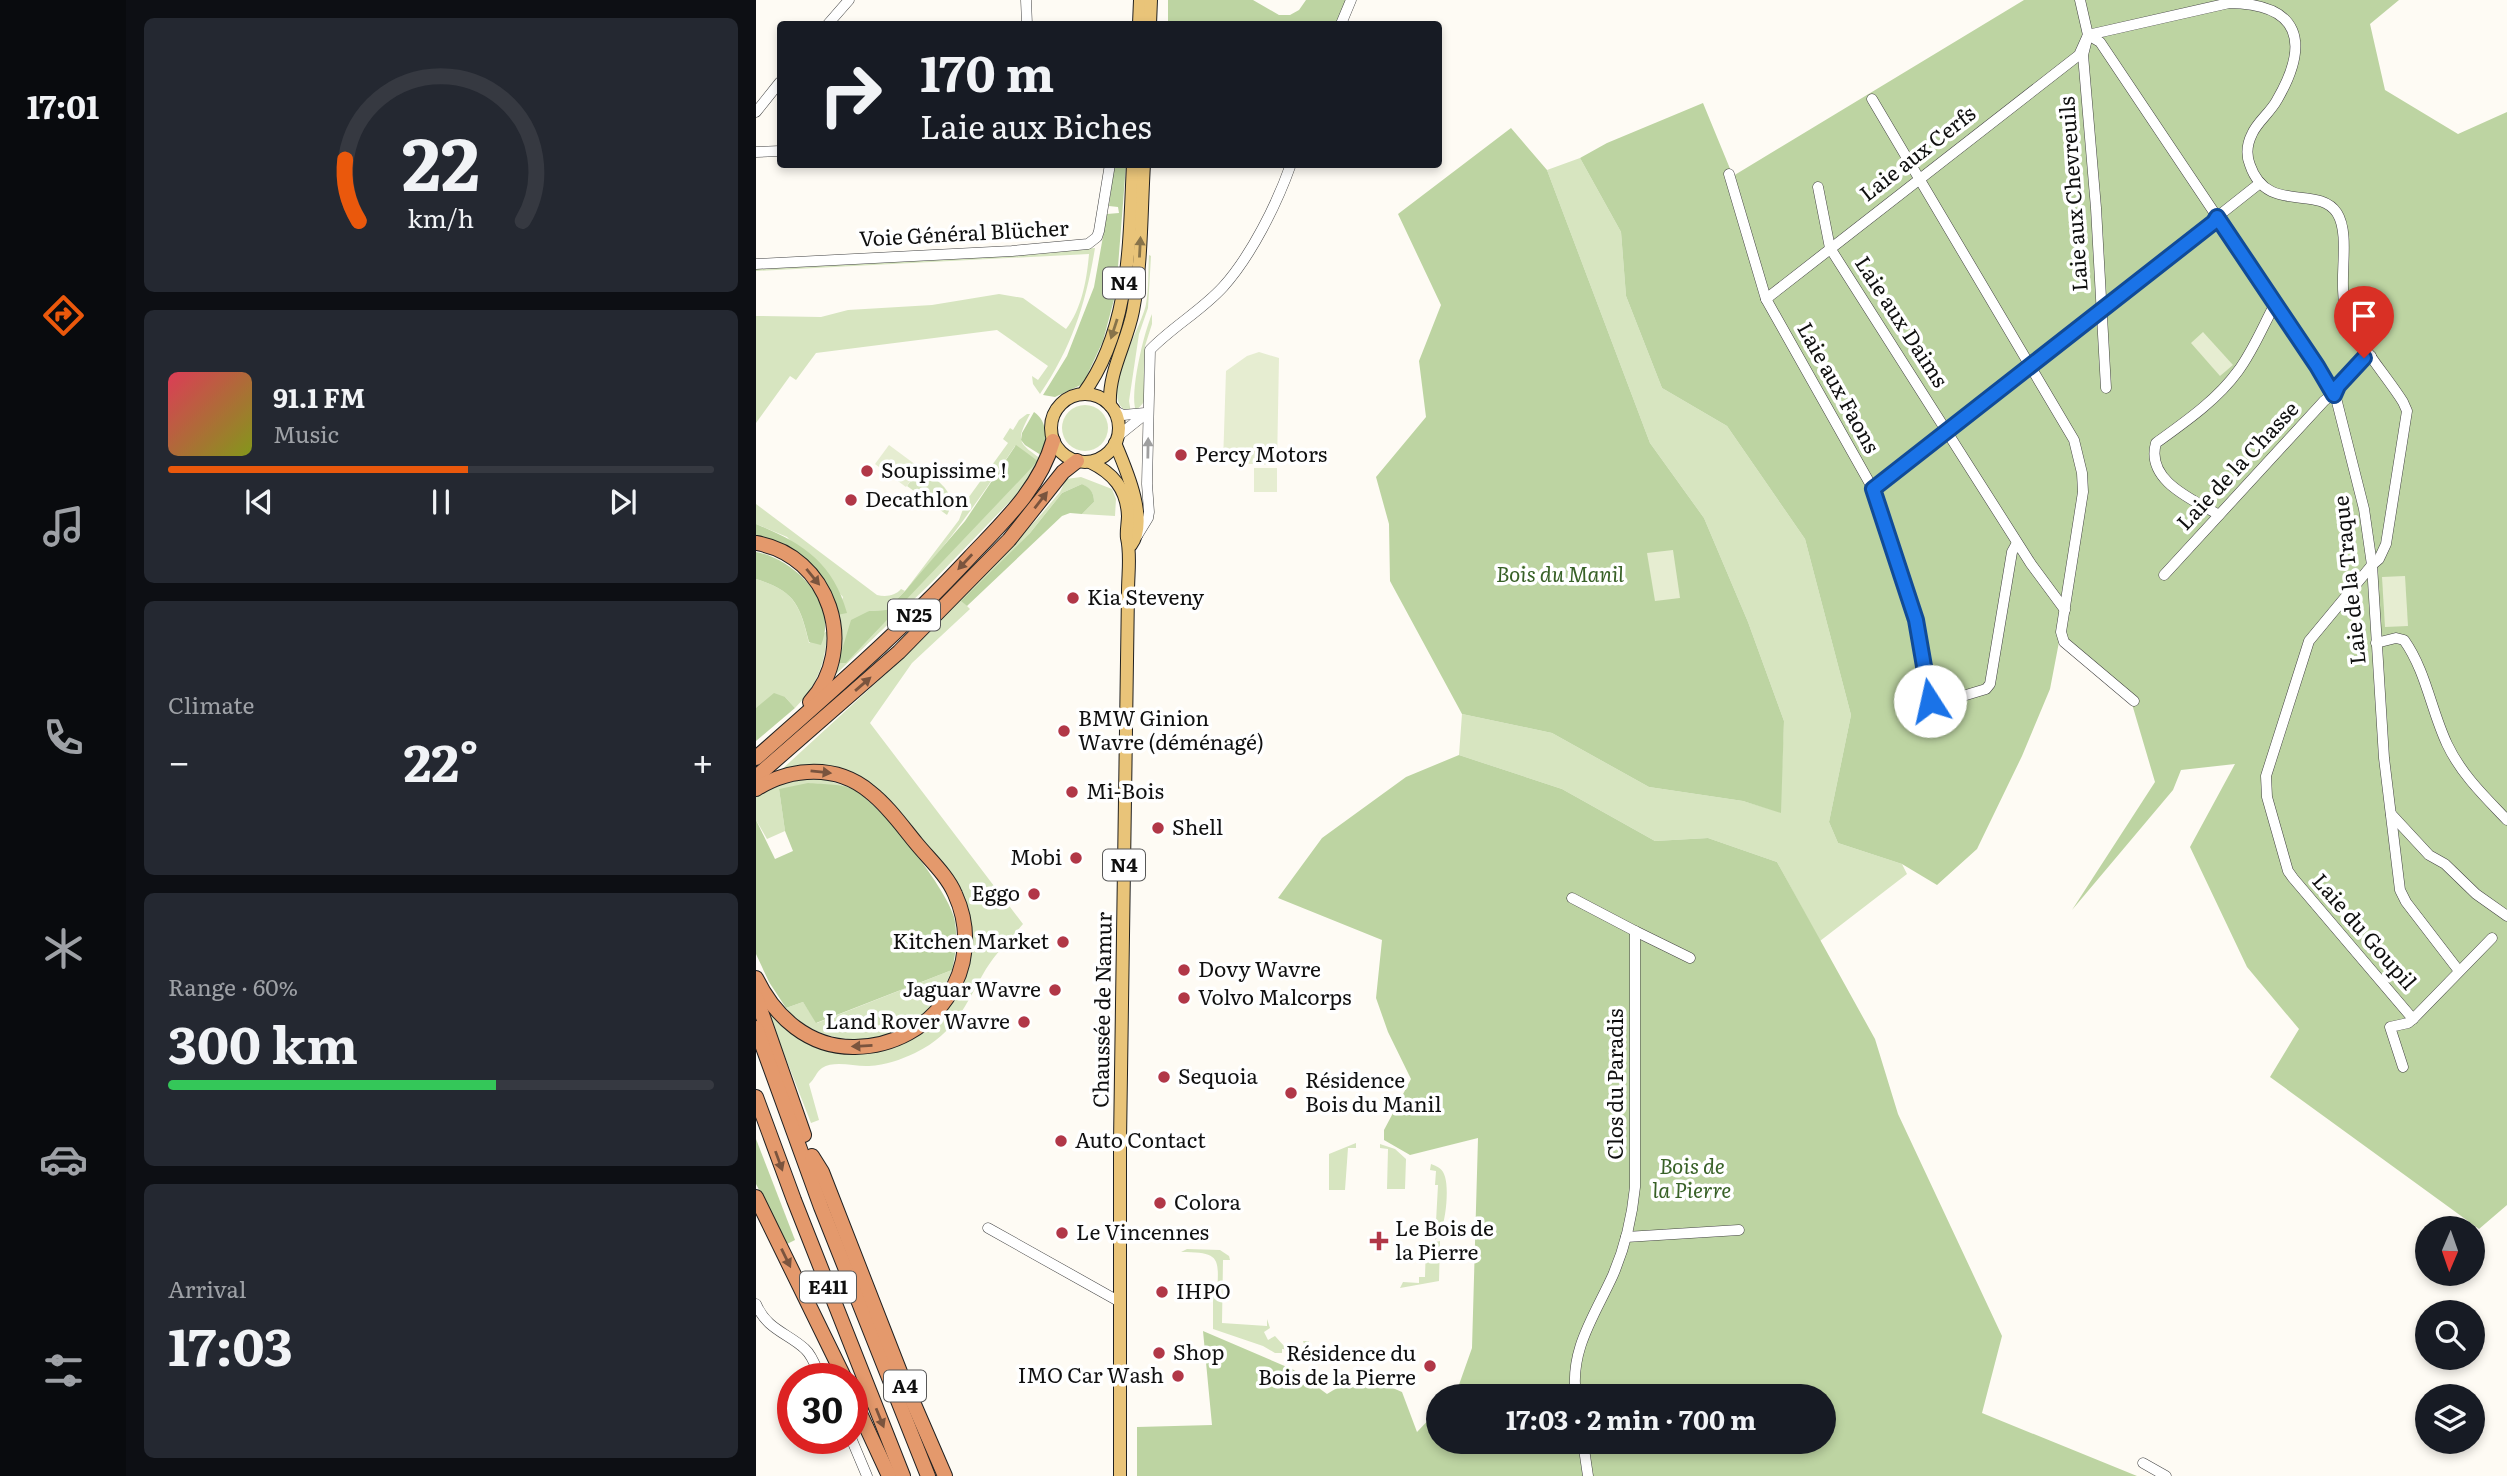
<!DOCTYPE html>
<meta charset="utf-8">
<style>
:root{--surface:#171b24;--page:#242831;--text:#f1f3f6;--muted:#9ea1a6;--line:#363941;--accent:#ea580c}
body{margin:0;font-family:Literata,serif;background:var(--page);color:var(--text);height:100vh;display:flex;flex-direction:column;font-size:26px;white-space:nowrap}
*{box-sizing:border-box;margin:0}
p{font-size:23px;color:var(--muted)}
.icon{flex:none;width:38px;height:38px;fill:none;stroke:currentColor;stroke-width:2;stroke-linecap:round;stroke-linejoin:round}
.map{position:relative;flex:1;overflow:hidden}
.sheet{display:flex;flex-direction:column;gap:18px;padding:18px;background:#0d0f14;width:630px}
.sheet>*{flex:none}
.hud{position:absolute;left:21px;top:21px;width:665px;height:147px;border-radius:7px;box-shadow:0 4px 10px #0003;background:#171b24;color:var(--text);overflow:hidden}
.needle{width:46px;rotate:182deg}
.fabs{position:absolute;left:1659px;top:1216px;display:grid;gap:14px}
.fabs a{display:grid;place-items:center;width:70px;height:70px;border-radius:50%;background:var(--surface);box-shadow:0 4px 10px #0003;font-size:35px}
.speed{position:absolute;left:21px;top:1363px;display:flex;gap:14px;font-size:35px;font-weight:700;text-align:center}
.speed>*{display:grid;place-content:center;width:91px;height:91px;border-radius:50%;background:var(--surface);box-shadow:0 4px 10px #0003;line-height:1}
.speed .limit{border:10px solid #d22;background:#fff;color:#111}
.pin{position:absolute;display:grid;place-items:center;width:60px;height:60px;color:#fff;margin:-72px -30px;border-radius:50% 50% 50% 0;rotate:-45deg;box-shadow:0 0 7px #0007}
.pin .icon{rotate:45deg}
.me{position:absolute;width:77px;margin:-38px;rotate:350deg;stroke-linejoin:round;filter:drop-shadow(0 0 5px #0008)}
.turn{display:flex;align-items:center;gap:24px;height:147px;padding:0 28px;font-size:32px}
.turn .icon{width:91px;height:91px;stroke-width:2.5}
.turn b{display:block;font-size:49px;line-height:60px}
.big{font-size:52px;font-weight:700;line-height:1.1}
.sheet .card{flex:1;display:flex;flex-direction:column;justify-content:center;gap:10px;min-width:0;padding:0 24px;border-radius:10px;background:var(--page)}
.sheet .dial{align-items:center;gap:0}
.dial svg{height:182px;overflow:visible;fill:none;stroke:var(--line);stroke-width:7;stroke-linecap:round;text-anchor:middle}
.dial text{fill:var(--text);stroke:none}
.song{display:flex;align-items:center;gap:21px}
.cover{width:84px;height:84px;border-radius:10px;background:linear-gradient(135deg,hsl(350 70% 55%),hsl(70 70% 35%))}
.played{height:7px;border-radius:4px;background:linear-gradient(90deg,var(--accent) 55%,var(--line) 55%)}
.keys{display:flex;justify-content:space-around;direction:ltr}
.heat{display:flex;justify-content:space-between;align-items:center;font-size:38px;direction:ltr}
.charge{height:10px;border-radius:5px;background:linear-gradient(90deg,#34c759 60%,var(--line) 0)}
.trip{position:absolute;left:670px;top:1384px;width:410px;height:70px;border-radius:35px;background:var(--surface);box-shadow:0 4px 10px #0003;font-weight:700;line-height:70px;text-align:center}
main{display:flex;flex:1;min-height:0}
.menu{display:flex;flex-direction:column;width:126px;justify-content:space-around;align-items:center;background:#090b0e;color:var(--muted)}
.menu .icon{width:49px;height:49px}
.menu .active{color:var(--accent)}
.menu b{font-size:32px;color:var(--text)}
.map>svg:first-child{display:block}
.green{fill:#d7e5c0;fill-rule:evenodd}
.forest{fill:#bdd4a2}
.pitch{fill:#e6edd1}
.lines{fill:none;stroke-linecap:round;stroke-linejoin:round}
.minor-casing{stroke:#434343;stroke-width:11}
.major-casing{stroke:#212121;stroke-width:14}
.highway-casing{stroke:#212121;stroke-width:16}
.minor{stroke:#fff;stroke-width:10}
.major{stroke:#e9c479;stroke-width:12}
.highway{stroke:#e4996c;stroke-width:14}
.oneway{fill:#87734a}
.oneway2{fill:#9f9f9f}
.oneway3{fill:#7a543e}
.route-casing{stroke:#114b97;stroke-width:18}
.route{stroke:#1a73e8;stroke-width:12}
.poi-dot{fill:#b13747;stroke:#fff;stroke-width:2.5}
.labels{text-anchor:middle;stroke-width:7;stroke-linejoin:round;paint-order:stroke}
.shield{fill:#fff;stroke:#585858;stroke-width:2}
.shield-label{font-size:19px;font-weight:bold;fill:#101010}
.street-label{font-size:21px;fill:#101010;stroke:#fff}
.poi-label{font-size:21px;fill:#101010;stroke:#fff;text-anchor:start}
.park-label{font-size:21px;font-style:italic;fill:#386127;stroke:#fff}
</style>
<main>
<nav class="menu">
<b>17:01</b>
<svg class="icon active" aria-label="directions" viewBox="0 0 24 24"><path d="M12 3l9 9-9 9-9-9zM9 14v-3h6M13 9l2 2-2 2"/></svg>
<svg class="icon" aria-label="music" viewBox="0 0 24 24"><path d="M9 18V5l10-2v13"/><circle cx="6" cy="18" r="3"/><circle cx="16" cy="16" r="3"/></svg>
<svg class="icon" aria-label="phone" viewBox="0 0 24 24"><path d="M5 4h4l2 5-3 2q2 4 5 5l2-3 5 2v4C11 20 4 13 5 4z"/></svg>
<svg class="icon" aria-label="climate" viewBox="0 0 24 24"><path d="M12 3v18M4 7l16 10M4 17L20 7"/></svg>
<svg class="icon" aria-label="car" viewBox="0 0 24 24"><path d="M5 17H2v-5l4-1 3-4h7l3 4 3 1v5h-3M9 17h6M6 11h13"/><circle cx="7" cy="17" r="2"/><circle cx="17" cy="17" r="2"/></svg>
<svg class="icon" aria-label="filters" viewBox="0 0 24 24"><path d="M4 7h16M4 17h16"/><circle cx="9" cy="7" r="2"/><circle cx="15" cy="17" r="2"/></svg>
</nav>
<section class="sheet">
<div class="card dial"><svg viewBox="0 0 100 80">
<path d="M14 69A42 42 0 1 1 86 69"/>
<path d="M14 69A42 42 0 0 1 8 42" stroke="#ea580c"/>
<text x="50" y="56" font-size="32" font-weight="700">22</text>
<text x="50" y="72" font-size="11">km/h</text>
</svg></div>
<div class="card">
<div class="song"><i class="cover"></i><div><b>91.1 FM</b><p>Music</p></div></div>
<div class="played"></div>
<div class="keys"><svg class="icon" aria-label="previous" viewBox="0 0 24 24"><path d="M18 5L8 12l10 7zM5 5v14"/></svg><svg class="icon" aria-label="pause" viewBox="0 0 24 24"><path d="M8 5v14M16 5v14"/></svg><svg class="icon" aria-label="next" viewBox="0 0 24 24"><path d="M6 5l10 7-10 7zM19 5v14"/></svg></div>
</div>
<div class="card"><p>Climate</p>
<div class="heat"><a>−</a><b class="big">22°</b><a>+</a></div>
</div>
<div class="card"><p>Range · 60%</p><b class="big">300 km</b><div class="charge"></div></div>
<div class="card"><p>Arrival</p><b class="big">17:03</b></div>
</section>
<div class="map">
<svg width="1751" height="1476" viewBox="0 0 1751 1476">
<rect width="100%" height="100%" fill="#fefbf4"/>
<g class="green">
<path d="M824,158L865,232L870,296L906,388L971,426L1049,539L1095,715L1073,822L1082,843L1146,864L1151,874L1064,941L1021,862L952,838L899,841L806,789L703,755L706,714L796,733L893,787L987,801L1024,812L1028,721L992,622L948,518L894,443L791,170Z"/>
<path d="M339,248C330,303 316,347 284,394L277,384L276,376L282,380L292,366L241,330L60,353L40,380L34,376L0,423V316L65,317L92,310L176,305L243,294L267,298L310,329C326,309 331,278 333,254L0,271V268Z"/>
<path d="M393,255L395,256L392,308L383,334L373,401L375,413C338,402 386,328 390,304C393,289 392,271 393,255Z"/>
<path d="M396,314V324L389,346L388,402L380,411C373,394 388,332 396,314Z"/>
<circle cx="329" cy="428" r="23"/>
<path d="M271,414H274C260,441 261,442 285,459L266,489L175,583L77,677L81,615L87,597L31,537L0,524V504L121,595C130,597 139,596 145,589L149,591L203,520L210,501L252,443L247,439L254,428L257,430L263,420ZM259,446L282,461L82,663L113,611L130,610C181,561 220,504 259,446Z"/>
<path d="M164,468C180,480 204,492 191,515L151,486Z"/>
<path d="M325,477L356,489L360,499L359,516L326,514L338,502C338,492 334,489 326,484L306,493L274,533L206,601L214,609L156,663L114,723L267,924C255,938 240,953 230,969C209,1005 200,1033 159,1053C144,1060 130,1065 113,1066C99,1067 79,1060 66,1068C60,1072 59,1079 53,1084L63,1120L55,1123L9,1005L45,1038L140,1045L202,989L207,902L114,784L23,772L145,660L282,518L304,492L310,479Z"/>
<path d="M0,579C39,591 44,605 53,643L71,631C70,662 61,686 39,708L29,697L0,708Z"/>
<path d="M51,778L68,779L92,787L23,789L29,831L11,839L0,820V797L19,786Z"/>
<path d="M196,970C189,987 181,1003 167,1015C128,1049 63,1048 30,1008L47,1002L61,1023Z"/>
<path d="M600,1143V1148H592L589,1190H573V1154Z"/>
<path d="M624,1144L639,1149L650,1159L649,1189H631L632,1149L624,1148Z"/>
<path d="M675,1164C680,1166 686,1168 688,1174C694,1186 690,1232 679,1240L682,1185H679L680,1171L674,1170Z"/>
<path d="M684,1241L683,1281L644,1288L647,1282L663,1283V1277H669L670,1244Z"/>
<path d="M431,1249L464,1250L473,1256L474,1260H467L466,1323L511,1326V1319L514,1328L508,1332L512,1340L519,1336L528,1346L549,1347L547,1341H553V1351L526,1349V1353H519L507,1346L457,1329V1296L461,1294C463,1258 465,1252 425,1252Z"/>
</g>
<g class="forest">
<path d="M412,0H497L523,15H534L543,10L550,0H590L580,24H412Z"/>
<path d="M1268,0H1643L1614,24L1629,90L1702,134L1751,112V1205L1723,1229L1514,1077L1543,1029L1491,967L1434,847L1479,764L1425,770L1417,790L1316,910L1399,782L1376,704L1303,642L1294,689L1266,756L1221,849L1181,885L1146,864L1082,843L1073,822L1095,715L1049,539L971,426L906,388L870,296L865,232L824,158L851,143L947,103L977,176Z"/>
<path d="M755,128L791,170L894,443L948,518L992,622L1028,721L1025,813L987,801L893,787L796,733L706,714L634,581L633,524L620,477L670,417L663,361L685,305L642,214Z"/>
<path d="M358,165H370L360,292L347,341L327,384L299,397L287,395L311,356L338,287L351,214L363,213L362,207L353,206Z"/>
<path d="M278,412C293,422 290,441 288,457L269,445L265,440L266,433Z"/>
<path d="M260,445L282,461L90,663H82L95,620L113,611L130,610L149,591L209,521Z"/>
<path d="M326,484C334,488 338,492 338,502L326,514L314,513L306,516L211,606L205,601L274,533L306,493Z"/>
<path d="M0,524C46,543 77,562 91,613L81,615C71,564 42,556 0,537Z"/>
<path d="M0,552C39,559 83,604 65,645L53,642C44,605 39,591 0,579Z"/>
<path d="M18,693L29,697L39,708L0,741V708Z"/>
<path d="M703,755L806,789L899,841L952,838L1021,862L1119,1039L1142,1114L1246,1336L1226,1413L1381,1476H381V1427L456,1425L447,1331L538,1370L571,1394C604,1375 611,1378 646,1392L661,1432L682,1410V1442H1068V1396H699L716,1348L722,1138L654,1155L628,1140V1130L655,1079L632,1032L620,998L626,940L522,898L566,838L650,777Z"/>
<path d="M52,783C63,784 85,784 94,788C122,800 190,887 198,917C202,935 200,953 196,970L60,1023L47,1002L30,1008L13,982L0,954V820L19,859L37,851L29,831L23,789Z"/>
<path d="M0,1139L39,1240L31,1244L0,1184Z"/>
</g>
<g class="pitch">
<path d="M1447,332L1477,365L1464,376L1435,343Z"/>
<path d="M503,352L523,358L521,465L467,463L470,371L491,356Z"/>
<path d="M133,445L164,468L150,487L119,464Z"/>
<rect x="498" y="468" width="23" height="24"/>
<path d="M917,550L924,598L899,601L891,553Z"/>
<path d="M1649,576L1652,626L1629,627L1626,577Z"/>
</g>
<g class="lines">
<defs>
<g id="minor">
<path d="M270,0L271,24"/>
<path d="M1324,0L1332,35L1327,55L1340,208L1350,388"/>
<path d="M72,24L93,0"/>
<path d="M585,24L595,0"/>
<path d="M1332,35L1473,3C1545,4 1554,43 1521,100C1514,113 1501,122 1496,134C1491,144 1490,155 1494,165C1511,215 1562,184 1581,213C1595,235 1582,281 1589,307C1597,340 1629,373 1647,402L1651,411L1630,544L1623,559L1616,565L1553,641L1510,776L1511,797L1532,871L1537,878L1657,1019"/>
<path d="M1332,35L1344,42L1561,366L1580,398L1608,509L1616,565L1628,758L1644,890L1650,902L1703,971"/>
<path d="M1116,99L1318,440L1326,473L1327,492L1305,632L1308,642L1378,701"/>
<path d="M0,112L24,82"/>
<path d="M0,152L24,151"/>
<path d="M973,174L1010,299L1117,489L1160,620L1174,701L1177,705L1230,689L1234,684L1256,552L1261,543"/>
<path d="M1062,187L1074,248L1275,564L1309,610"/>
<path d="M0,264L256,251L332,244L341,237L343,231L354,164"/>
<path d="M1010,299L1323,55L1332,35"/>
<path d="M359,411L367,415L389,413"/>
<path d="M362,436L392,412"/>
<path d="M1117,489L1458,222L1461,217L1504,183"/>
<path d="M1463,515C1438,500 1389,481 1400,443C1429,422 1461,400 1482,371C1497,351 1507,326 1519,304"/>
<path d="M381,536L392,518L393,512L391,484L394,350C416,327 445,311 467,287C495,256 521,204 535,164"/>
<path d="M1408,575L1568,401C1586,389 1593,363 1615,356"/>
<path d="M1620,643L1640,638L1648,640C1670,671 1675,710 1691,744C1705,774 1729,797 1751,820"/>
<path d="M1635,814L1673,855L1689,864L1720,894L1751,916"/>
<path d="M816,898L879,931"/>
<path d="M1647,1067L1634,1027L1652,1023L1657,1019L1736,938"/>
<path d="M232,1228L364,1302"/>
<path d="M870,1237L983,1230"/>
<path d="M0,1304C11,1330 32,1333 49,1349C57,1356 61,1370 65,1379"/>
<path d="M820,1396C813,1350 839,1315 857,1275C869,1247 876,1218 879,1187V931L934,958"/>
<path d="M95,1438L111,1476"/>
<path d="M827,1442L832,1476"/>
<path d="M1387,1463L1410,1476"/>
</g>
<g id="major">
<path d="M383,24L384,0"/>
<path d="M394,24L395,0"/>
<path d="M327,394C375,329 373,241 377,164"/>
<circle cx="329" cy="428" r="34"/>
<path d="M354,405C352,372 371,343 377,311C386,263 385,213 388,164"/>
<path d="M359,443C370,469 393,521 375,545"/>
<path d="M334,462C357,473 371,489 372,516C372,523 370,531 371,538C375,555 372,573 372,592L364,1142V1476"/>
</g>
<g id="highway">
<path d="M0,543C73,555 104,647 54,702"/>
<path d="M0,758C74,693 147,629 214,557C247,522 284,488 297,441"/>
<path d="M0,777L143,652L253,540L307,472L321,461"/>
<path d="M0,789C35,767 81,764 114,792C132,806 146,826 160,843C173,859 191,875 199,894C233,968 177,1046 99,1047C53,1048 19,1017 0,978"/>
<path d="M0,997L48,1135"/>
<path d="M0,1028L65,1207L172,1476"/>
<path d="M0,1097L38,1200L147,1476"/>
<path d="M56,1156L66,1172L144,1372L189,1476"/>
<path d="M0,1197L89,1379"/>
<path d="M96,1396L133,1476"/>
</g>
</defs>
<use href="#minor" class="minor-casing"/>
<use href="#major" class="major-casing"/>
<use href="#highway" class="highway-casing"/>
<use href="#minor" class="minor"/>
<use href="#major" class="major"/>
<use href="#highway" class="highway"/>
</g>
<defs><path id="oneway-solid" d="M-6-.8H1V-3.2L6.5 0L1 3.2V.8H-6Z" transform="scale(1.75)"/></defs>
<g class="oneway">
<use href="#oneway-solid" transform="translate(384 247) rotate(-87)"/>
<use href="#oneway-solid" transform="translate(358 329) rotate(108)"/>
</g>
<use class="oneway2" href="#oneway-solid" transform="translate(392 448) rotate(-89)"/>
<g class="oneway3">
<use href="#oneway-solid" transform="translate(285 500) rotate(-52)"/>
<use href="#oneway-solid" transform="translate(209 562) rotate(133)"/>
<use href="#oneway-solid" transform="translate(57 577) rotate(51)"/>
<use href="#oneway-solid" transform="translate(107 684) rotate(-41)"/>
<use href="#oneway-solid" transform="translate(65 772) rotate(6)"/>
<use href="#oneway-solid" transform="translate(106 1046) rotate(177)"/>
<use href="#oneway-solid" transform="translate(23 1161) rotate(70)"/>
<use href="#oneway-solid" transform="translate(30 1258) rotate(64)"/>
<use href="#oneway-solid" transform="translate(124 1418) rotate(68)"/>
</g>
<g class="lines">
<defs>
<path id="route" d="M1174,701L1160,620L1117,489L1458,222L1461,217L1561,366L1578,395L1582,386L1608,358"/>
</defs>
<use href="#route" class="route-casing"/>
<use href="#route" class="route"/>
</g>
<g class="poi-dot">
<circle cx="425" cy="455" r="7"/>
<circle cx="111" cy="471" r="7"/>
<circle cx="95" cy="500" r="7"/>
<circle cx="317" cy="598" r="7"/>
<circle cx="308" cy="731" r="7"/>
<circle cx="316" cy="792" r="7"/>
<circle cx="402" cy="828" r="7"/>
<circle cx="320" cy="858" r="7"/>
<circle cx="278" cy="894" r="7"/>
<circle cx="307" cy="942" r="7"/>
<circle cx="428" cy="970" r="7"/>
<circle cx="299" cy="990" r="7"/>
<circle cx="428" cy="998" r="7"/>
<circle cx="268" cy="1022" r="7"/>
<circle cx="408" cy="1077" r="7"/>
<circle cx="535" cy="1093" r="7"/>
<circle cx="305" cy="1141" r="7"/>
<circle cx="404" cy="1203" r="7"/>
<circle cx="306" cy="1233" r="7"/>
<path d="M619.5 1230.5h7v7h7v7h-7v7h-7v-7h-7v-7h7z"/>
<circle cx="406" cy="1292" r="7"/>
<circle cx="403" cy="1353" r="7"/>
<circle cx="674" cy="1366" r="7"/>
<circle cx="422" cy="1376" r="7"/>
</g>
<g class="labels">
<g class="shield">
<rect x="347" y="267.5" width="42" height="31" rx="5"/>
<rect x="132" y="599.5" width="52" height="31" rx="5"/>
<rect x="347" y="849.5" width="42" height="31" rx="5"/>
<rect x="44" y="1271.5" width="56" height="31" rx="5"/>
<rect x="128" y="1370.5" width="42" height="31" rx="5"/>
</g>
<g class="shield-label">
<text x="368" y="290">N4</text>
<text x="158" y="622">N25</text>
<text x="368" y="872">N4</text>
<text x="72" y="1294">E411</text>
<text x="149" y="1393">A4</text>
</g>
<g class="street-label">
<text transform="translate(1162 154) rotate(-38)" y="7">Laie aux Cerfs</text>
<text transform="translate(1318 194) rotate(-94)" y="7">Laie aux Chevreuils</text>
<text transform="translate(208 234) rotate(-3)" y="7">Voie Général Blücher</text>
<text transform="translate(1145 322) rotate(57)" y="7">Laie aux Daims</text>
<text transform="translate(1082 388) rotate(61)" y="7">Laie aux Faons</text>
<text transform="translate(1482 466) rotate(-47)" y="7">Laie de la Chasse</text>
<text transform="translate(1594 580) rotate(-96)" y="7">Laie de la Traque</text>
<text transform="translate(1608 932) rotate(49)" y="7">Laie du Goupil</text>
<text transform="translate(347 1010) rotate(-89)" y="7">Chaussée de Namur</text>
<text transform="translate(860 1084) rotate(-90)" y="7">Clos du Paradis</text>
</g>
<g class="poi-label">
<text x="439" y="462">Percy Motors</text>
<text x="125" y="478">Soupissime !</text>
<text x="109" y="507">Decathlon</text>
<text x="331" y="605">Kia Steveny</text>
<text x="322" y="726">BMW Ginion<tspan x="322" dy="24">Wavre (déménagé)</tspan></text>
<text x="330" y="799">Mi-Bois</text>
<text x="416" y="835">Shell</text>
<text x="306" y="865" text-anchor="end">Mobi</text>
<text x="264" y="901" text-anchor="end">Eggo</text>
<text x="293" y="949" text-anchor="end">Kitchen Market</text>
<text x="442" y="977">Dovy Wavre</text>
<text x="285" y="997" text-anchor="end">Jaguar Wavre</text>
<text x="442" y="1005">Volvo Malcorps</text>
<text x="254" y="1029" text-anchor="end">Land Rover Wavre</text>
<text x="422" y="1084">Sequoia</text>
<text x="549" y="1088">Résidence<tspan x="549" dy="24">Bois du Manil</tspan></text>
<text x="319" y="1148">Auto Contact</text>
<text x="418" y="1210">Colora</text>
<text x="639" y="1236">Le Bois de<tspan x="639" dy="24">la Pierre</tspan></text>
<text x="320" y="1240">Le Vincennes</text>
<text x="420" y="1299">IHPO</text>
<text x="417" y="1360">Shop</text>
<text x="660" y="1361" text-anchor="end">Résidence du<tspan x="660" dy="24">Bois de la Pierre</tspan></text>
<text x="408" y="1383" text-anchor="end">IMO Car Wash</text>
</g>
<g class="park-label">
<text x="804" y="582">Bois du Manil</text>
<text x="936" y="1174">Bois de<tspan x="936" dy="24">la Pierre</tspan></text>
</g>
</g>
</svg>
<div class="fabs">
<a><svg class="needle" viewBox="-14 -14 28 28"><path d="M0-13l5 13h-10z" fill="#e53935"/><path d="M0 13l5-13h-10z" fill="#9ea1a6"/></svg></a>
<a><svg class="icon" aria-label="search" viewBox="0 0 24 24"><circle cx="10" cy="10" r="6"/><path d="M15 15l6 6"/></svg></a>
<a><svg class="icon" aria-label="layers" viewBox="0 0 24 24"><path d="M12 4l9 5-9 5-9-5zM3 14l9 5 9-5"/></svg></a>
</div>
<div class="speed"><div class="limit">30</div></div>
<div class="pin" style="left:1608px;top:358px;background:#d93025"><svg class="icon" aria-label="arrive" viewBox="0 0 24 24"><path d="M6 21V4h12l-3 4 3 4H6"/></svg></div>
<svg class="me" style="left:1174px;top:701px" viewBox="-20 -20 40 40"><circle r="19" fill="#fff"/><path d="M0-13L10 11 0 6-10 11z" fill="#1a73e8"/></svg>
<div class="trip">17:03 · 2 min · 700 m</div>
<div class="hud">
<div class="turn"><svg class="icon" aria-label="right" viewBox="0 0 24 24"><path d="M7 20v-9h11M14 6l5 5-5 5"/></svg><div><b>170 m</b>Laie aux Biches</div></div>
</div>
</div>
</main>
